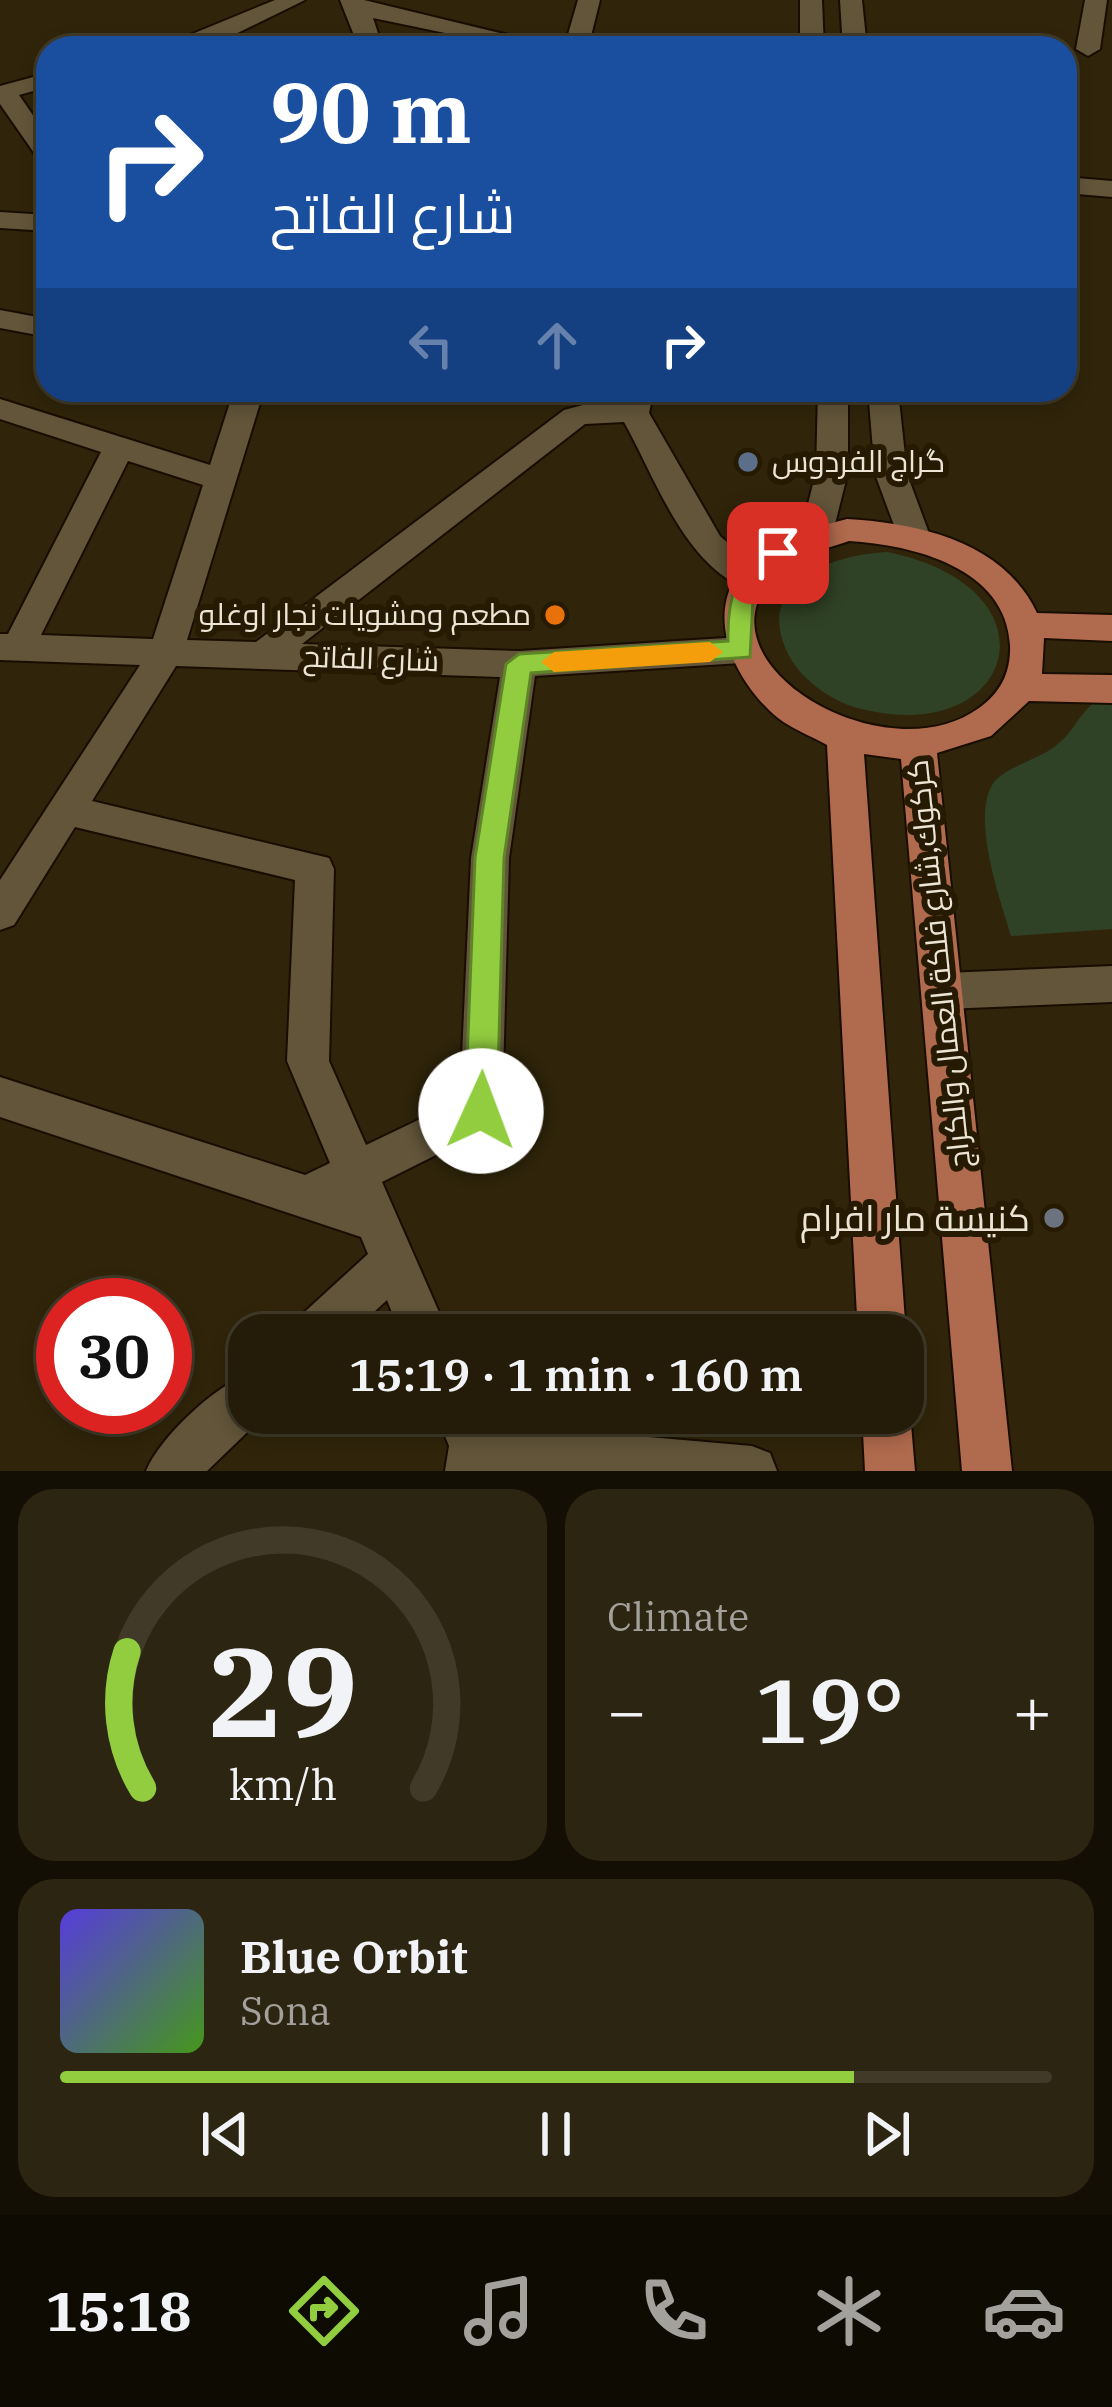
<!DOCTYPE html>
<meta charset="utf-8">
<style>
:root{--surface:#241c08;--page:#2c2512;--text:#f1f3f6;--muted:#a3a19c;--line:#413a29;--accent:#92cd3f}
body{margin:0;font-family:"IBM Plex Serif",Cairo,serif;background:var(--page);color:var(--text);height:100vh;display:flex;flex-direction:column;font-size:45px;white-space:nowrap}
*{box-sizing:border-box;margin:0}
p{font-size:39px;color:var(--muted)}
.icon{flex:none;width:66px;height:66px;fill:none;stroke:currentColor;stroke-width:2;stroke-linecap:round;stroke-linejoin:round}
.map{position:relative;height:1471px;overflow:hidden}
.details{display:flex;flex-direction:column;gap:18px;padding:18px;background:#140f04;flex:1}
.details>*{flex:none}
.guide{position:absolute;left:36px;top:36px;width:1041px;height:366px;border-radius:36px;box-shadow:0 6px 18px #0003,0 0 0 3px var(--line);background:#1a4fa0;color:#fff;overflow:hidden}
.speed{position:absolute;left:36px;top:1278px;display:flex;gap:24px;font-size:60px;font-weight:700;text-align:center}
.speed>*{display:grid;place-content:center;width:156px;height:156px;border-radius:50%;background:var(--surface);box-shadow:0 6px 18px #0003,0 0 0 3px var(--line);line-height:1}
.speed .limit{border:18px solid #d22;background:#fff;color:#111}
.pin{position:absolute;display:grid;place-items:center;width:102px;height:102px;color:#fff;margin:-51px;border-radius:24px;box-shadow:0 6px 18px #0006}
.me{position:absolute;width:132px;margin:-66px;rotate:2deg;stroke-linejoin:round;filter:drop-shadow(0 0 9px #0008)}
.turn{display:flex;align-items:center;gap:42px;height:252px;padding:0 36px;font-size:54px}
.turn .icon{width:156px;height:156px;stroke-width:2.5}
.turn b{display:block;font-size:84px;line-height:102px}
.lanes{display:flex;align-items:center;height:114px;padding:0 36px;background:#0003;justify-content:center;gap:60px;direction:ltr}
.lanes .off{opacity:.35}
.big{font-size:90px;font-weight:600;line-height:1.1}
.details .tile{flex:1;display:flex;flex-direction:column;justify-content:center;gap:18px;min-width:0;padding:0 42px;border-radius:36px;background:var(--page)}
.details .dial{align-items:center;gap:0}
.dial svg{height:312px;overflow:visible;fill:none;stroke:var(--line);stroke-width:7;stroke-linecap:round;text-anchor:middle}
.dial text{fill:var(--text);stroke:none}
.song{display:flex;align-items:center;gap:36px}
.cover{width:144px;height:144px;border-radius:18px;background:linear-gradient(135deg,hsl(250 70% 55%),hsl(100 70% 35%))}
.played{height:12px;border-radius:6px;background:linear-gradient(90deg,var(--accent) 80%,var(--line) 80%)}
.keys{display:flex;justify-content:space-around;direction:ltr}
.heat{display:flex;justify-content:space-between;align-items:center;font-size:66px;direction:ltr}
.details .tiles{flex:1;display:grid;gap:18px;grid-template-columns:1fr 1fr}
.tile:last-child{grid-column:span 2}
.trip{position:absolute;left:228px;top:1314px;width:696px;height:120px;border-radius:36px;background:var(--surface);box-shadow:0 6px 18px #0003,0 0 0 3px var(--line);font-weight:600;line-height:120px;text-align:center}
.dock{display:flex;height:192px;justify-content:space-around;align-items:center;background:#0e0b03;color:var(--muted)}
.dock .icon{width:84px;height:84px}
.dock .current{color:var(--accent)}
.dock b{font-size:54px;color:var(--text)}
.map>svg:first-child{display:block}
.green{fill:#304225}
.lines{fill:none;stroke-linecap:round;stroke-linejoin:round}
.minor-casing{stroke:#180d00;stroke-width:4}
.major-casing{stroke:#180d00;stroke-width:4}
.minor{fill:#62553a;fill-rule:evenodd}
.major{fill:#b06a4d;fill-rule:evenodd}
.route{fill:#92cd3f;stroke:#5f8529;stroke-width:3}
.slow{fill:#f59e0b}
.service-dot{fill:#5c6f8a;stroke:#261b02;stroke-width:4.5}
.food-dot{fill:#e8710a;stroke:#261b02;stroke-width:4.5}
.worship-dot{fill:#6b7280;stroke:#261b02;stroke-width:4.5}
.labels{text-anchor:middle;stroke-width:12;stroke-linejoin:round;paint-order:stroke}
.poi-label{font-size:30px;fill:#ece4d5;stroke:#261b02;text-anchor:start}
.street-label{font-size:30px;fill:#ece4d5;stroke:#261b02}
.near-poi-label{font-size:36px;fill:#ece4d5;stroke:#261b02;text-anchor:end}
</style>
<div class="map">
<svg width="1112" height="1471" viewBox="0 0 1112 1471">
<rect width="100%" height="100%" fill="#30250a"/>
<g class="green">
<path d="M887,552C1065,588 1015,750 858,708C834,702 806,683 792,661C748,586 827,555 887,552Z"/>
<path d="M1103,695L1112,696V929L1011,936C1000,899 969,813 995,781C1009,765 1042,759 1059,743C1077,728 1077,714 1103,695Z"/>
</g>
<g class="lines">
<defs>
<g id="minor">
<path d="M275,0H305L219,42L158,48Z"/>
<path d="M340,0H364L562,48H517L373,18L383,48H359Z"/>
<path d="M578,0H600L588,48H564Z"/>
<path d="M800,0H822L824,48H800Z"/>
<path d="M840,0H862L867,48H843Z"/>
<path d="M1085,0H1107L1100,49L1088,56L1076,49Z"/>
<path d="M48,73V87L19,95L48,137V163L39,160L0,104V86Z"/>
<path d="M1065,177L1112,181V197L1065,193Z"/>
<path d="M0,212L48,215V231L0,228Z"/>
<path d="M0,310L48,319V337L0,328Z"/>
<path d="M234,390H264L187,640L256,642L564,410L598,401L621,402L624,390H654L649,413L720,536L768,578L751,590C686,570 655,477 624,422L585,424L302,644L519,651L741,637L753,641L758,650L753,659L741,663L535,676L509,858L502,1111L496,1125L382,1182L449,1335H401L387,1300L349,1335H291L298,1318L368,1254L361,1237L0,1117V1077L305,1175L330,1163L287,1061L295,880L75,827L14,925L0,930V880L140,665L0,660V634H8L101,452L0,419V399L210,465ZM128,461L203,485L153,639L41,635ZM176,666L500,677L471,858L460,1100L366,1145L329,1061L334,869L329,858L92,801Z"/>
<path d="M459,390H489L482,401H462Z"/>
<path d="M818,390H848V472L832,536L816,547L800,536L816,472Z"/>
<path d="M868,390H898L907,474L930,536L925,544H903L898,536L875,474Z"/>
<path d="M1112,966V1002L944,1009L930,1004L924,991L930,978L944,973Z"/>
<path d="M249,1373V1413L266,1414L207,1471H146C161,1436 213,1388 249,1373Z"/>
<path d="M436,1413H485L489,1423L752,1446L770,1453L777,1471H445L449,1446Z"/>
</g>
<g id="major">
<path d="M847,519C919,523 1004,542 1037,613L1112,615V641L1044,638L1042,674L1112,675V703L1029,701L991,736L937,753L1012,1471H962L901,759L864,754L906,1335L903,1341V1335H858L827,745C811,736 792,729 778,718C724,673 696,591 767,546C788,532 823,526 847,519ZM849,541C914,545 1006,568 1010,645C1011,672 1001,692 979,708C880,780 672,650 789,564C804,553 830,548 849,541Z"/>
<path d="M903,1396L910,1413L915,1471H865L862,1413H903Z"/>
</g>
</defs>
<use href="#minor" class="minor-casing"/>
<use href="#major" class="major-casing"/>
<use href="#minor" class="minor"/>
<use href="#major" class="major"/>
</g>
<path class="route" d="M778,544L791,553L753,600L750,657L531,673L504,858L497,1111L492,1122L481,1126L469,1122L465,1111L475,858L506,664L519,654L728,641C727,601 735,558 778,544Z"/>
<path class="slow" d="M710,642L723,652L710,662L554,672L541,662L554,652Z"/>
<circle class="service-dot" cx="748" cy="462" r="12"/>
<circle class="food-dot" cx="555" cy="615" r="12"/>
<circle class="worship-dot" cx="1054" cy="1218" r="12"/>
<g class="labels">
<g class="poi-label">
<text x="772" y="472">گراج الفردوس</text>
<text x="531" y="625" text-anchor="end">مطعم ومشويات نجار اوغلو</text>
</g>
<g class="street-label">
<text transform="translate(371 659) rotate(2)" y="10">شارع الفاتح</text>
<text transform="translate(939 964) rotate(-96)" y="10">كركوك,شارع فلكة العمال والكراج</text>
</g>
<g class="near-poi-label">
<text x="1030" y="1231">كنيسة مار افرام</text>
</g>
</g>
</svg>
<div class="speed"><div class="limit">30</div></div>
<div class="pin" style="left:778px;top:553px;background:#d93025"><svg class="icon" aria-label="arrive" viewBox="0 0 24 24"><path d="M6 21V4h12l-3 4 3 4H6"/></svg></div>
<svg class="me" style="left:481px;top:1111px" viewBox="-20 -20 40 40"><circle r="19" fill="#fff"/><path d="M0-13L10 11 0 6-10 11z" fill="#92cd3f"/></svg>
<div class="trip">15:19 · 1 min · 160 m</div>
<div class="guide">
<div class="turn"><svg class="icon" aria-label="right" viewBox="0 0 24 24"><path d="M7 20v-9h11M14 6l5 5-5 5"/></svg><div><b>90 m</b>شارع الفاتح</div></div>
<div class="lanes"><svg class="icon off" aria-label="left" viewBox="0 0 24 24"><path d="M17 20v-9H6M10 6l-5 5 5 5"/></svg><svg class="icon off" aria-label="ahead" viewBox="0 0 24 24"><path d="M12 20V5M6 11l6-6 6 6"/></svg><svg class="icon" aria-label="right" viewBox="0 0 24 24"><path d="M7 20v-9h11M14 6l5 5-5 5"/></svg></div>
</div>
</div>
<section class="details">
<div class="tiles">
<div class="tile dial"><svg viewBox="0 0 100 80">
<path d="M14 69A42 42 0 1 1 86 69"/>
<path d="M14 69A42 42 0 0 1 10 34" stroke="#92cd3f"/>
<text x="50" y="56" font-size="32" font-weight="700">29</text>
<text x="50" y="72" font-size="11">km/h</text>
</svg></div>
<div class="tile"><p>Climate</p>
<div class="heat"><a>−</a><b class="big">19°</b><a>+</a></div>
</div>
<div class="tile">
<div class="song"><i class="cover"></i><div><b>Blue Orbit</b><p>Sona</p></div></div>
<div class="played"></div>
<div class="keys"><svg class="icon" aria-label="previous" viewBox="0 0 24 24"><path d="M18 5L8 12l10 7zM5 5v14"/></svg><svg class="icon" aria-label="pause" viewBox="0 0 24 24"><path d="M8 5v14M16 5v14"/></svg><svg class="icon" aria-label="next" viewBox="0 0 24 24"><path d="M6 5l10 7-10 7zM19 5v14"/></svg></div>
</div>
</div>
</section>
<nav class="dock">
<b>15:18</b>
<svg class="icon current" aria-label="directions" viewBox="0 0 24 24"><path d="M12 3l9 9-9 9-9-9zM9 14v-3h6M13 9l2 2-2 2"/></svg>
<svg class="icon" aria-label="music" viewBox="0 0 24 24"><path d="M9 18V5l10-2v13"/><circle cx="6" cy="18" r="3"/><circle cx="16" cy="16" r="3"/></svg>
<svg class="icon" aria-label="phone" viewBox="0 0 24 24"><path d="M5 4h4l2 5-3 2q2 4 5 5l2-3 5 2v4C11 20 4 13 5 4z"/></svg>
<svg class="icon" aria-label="climate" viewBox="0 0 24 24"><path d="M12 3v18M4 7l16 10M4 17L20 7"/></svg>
<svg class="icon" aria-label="car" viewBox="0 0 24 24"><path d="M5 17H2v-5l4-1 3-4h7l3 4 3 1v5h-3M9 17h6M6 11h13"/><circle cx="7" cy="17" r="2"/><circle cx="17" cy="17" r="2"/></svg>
</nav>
